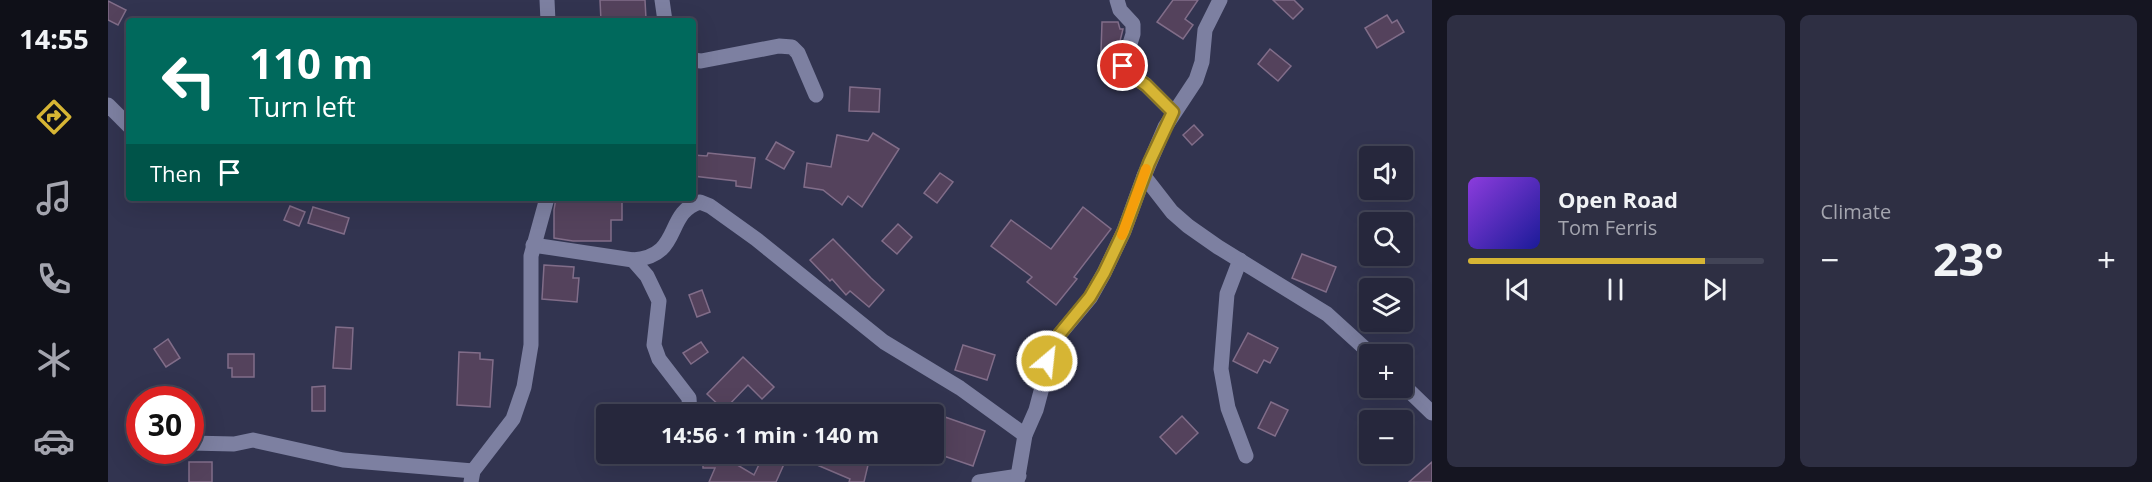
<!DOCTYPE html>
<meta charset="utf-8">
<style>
:root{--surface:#26273c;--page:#2e2f43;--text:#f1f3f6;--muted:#a4a5af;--line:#424456;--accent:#d6b534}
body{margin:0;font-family:"Open Sans",sans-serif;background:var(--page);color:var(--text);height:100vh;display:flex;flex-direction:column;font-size:22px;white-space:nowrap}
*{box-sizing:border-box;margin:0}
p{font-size:20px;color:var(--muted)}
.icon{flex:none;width:33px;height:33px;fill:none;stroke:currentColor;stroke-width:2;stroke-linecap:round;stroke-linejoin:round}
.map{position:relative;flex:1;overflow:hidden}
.drawer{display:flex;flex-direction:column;gap:15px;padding:15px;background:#151521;width:720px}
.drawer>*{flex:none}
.top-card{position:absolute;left:18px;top:18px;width:570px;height:183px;border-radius:6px;box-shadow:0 6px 24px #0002,0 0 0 2px var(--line);background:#00695c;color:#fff;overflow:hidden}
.fabs{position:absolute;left:1251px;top:146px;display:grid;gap:12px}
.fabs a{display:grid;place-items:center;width:54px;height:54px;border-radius:6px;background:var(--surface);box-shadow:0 6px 24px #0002,0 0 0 2px var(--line);font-size:30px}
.speed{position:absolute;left:18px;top:386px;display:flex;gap:12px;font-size:30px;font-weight:700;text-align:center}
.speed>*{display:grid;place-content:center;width:78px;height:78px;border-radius:50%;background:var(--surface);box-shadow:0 6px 24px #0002,0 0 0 2px var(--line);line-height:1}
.speed .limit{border:9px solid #d22;background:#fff;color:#111}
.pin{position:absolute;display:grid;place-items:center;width:51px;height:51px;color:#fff;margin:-26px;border:3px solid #fff;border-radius:50%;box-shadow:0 2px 6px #0007}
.me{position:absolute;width:66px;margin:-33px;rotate:28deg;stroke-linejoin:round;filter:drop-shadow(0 0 4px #0008)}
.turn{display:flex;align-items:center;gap:21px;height:126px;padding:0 24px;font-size:27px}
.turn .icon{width:78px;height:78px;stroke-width:2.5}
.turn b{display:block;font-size:42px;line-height:51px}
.then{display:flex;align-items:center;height:57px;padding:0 24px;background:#0003;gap:12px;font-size:22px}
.big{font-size:45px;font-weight:700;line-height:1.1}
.drawer .widget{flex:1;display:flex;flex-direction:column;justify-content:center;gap:9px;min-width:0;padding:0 21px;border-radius:9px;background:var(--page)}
.song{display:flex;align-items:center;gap:18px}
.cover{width:72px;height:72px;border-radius:9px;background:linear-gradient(135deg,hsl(270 70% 55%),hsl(240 70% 35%))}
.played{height:6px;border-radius:3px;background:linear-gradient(90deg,var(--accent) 80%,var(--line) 80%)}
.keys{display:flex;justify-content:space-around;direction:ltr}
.heat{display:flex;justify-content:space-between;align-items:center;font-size:33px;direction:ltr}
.drawer .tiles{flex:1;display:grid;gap:15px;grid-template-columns:repeat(2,1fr)}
.trip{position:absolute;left:488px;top:404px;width:348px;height:60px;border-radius:6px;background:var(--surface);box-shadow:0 6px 24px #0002,0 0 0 2px var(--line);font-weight:700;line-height:60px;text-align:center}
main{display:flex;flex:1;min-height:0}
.menu{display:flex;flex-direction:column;width:108px;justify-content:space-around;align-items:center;background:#0f1018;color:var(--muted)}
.menu .icon{width:42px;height:42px}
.menu .selected{color:var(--accent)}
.menu b{font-size:27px;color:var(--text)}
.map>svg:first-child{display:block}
.building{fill:#54425c;stroke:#816d89;stroke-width:1.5}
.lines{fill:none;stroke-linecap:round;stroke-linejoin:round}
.minor{stroke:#7d80a1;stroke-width:15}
.route-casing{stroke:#8b7622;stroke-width:15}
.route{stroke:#d6b534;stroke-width:10}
.slow{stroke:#f59e0b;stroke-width:10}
</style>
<main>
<nav class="menu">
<b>14:55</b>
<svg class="icon selected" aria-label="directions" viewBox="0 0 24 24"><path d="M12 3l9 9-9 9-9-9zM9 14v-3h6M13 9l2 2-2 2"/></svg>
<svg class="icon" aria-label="music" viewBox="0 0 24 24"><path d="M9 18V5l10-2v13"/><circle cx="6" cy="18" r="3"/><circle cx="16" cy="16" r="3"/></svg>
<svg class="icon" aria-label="phone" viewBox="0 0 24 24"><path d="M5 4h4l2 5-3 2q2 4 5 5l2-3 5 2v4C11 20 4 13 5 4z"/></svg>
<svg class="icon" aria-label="climate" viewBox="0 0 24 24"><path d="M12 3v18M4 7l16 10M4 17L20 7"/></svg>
<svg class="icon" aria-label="car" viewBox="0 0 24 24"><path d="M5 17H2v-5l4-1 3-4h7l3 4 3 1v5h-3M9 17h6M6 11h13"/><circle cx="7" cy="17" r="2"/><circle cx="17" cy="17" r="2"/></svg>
</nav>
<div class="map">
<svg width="1324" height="482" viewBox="0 0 1324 482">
<rect width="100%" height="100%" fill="#323450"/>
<g class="building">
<path d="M492,0H537L538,19L493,21Z"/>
<path d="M1065,0H1090L1077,19L1085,25L1075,39L1049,22Z"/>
<path d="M1165,0H1186L1195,9L1185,19Z"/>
<path d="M0,1L18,10L10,25L0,20Z"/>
<path d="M1279,15L1284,23L1289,20L1296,32L1269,48L1257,28Z"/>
<path d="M994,22H1010L1012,29H1015L1009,53L993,52Z"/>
<path d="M1162,49L1183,66L1170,81L1150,64Z"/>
<path d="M742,87L772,89L771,112L741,111Z"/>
<path d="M1086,125L1095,135L1084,145L1075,135Z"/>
<path d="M765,133L791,149L754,207L740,196L734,205L715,190L696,187L699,163L723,167L729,135L760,141Z"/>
<path d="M668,142L686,152L676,169L658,159Z"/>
<path d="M600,153L647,158L643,188L628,186V181L585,176V155L599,156Z"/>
<path d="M832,173L845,182L829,203L816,193Z"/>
<path d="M448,198H514V220H503V241H465L446,238V210Z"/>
<path d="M182,206L197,212L191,226L176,220Z"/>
<path d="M205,207L241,218L236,234L200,223Z"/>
<path d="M975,207L1003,229L966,277L969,279L948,305L919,282L924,277L883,246L903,220L943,249Z"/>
<path d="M790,224L804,237L789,254L774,241Z"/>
<path d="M725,239L763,278L776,290L761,307L742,291L738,295L724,279L722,281L702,260Z"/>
<path d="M1194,254L1228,267L1218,292L1184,278Z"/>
<path d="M436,265L466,267L465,278H471L469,302L434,299Z"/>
<path d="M594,290L602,312L589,317L581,295Z"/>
<path d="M228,327L245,328L243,369L225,368Z"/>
<path d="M1140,333L1170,348L1162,363L1156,360L1149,373L1125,361Z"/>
<path d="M60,339L72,358L58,367L46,349Z"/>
<path d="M593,342L600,352L583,364L575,353Z"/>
<path d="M855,345L887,355L879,380L847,370Z"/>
<path d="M351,352L372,353V359L385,360L382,407L349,405Z"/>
<path d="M120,354H146V377H124V368H120Z"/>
<path d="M635,357L666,387L654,399L640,385L616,410L599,394Z"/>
<path d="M217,386V411H204V387Z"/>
<path d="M1163,402L1180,410L1167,436L1150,428Z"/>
<path d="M1074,416L1090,433L1068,454L1052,437Z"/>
<path d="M837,417L877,431L865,466L830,454L837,435L831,433Z"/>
<path d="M595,453H616V457L646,475L656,454L676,464L668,482H601L607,468H595Z"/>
<path d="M681,453H732L730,458L760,465L756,482H741L742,479Z"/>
<rect x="81" y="462" width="23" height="20"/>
<path d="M1324,462V482H1301Z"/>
</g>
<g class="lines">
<g class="minor">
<path d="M439,0L440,21"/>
<path d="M554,0L557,21"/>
<path d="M1009,0L1012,10L1025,24V34L1015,66L1019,72L1038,85L1065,112"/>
<path d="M585,60L593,61L671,46L684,47L690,53L708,95"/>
<path d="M0,105L21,126"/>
<path d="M1036,176L1064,212L1080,226L1110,247L1219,314L1263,354"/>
<path d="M425,245L525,260C575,256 556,213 592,202L602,206L648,239L776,342L852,388L917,435"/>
<path d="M525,260L539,276L551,301L546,345L551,359L581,398L582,414"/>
<path d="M1132,260L1119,294L1113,369L1120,408L1138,456"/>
<path d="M1294,384L1324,413"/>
<path d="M82,443L126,444L145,440L235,460L365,471"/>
<path d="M363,482L365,471L405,419L416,387L423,345V256L439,198"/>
<path d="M871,482L911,476"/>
<path d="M909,482L917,435L928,410L936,380L941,347L982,298L996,273L1016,231L1036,176L1057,127L1088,80L1094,62L1097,30L1112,0"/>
</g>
</g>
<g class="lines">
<defs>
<path id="route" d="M939,361L941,347L982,297L996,273L1016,231L1041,163L1065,112L1038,85L1019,72L1015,66"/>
</defs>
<use href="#route" class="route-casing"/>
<use href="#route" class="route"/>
<path class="slow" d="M1014,235L1038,169"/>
</g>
</svg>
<div class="fabs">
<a><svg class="icon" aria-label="sound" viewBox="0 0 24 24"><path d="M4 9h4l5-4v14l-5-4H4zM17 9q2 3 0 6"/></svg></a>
<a><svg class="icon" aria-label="search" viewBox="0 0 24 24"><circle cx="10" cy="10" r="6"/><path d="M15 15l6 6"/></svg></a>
<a><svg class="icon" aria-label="layers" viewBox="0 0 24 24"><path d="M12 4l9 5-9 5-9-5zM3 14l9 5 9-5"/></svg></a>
<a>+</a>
<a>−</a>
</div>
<div class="speed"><div class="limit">30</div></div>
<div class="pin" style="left:1015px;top:66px;background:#d93025"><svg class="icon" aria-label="arrive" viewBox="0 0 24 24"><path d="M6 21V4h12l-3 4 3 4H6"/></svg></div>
<svg class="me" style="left:939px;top:361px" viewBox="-20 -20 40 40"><circle r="17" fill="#d6b534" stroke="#fff" stroke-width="3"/><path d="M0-11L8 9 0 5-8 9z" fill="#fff"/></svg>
<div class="trip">14:56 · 1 min · 140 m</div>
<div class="top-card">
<div class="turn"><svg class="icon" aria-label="left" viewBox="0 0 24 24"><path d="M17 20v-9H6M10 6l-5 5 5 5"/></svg><div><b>110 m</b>Turn left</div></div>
<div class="then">Then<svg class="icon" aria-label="arrive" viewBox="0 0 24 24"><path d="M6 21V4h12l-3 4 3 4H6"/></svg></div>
</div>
</div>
<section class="drawer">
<div class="tiles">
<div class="widget">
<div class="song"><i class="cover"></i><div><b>Open Road</b><p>Tom Ferris</p></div></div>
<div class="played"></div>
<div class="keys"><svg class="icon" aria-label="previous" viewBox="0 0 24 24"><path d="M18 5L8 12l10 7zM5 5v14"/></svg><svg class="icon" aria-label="pause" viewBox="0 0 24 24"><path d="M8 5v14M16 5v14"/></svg><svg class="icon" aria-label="next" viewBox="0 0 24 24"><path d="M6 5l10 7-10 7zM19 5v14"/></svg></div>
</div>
<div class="widget"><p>Climate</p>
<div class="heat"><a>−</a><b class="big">23°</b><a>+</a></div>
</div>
</div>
</section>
</main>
